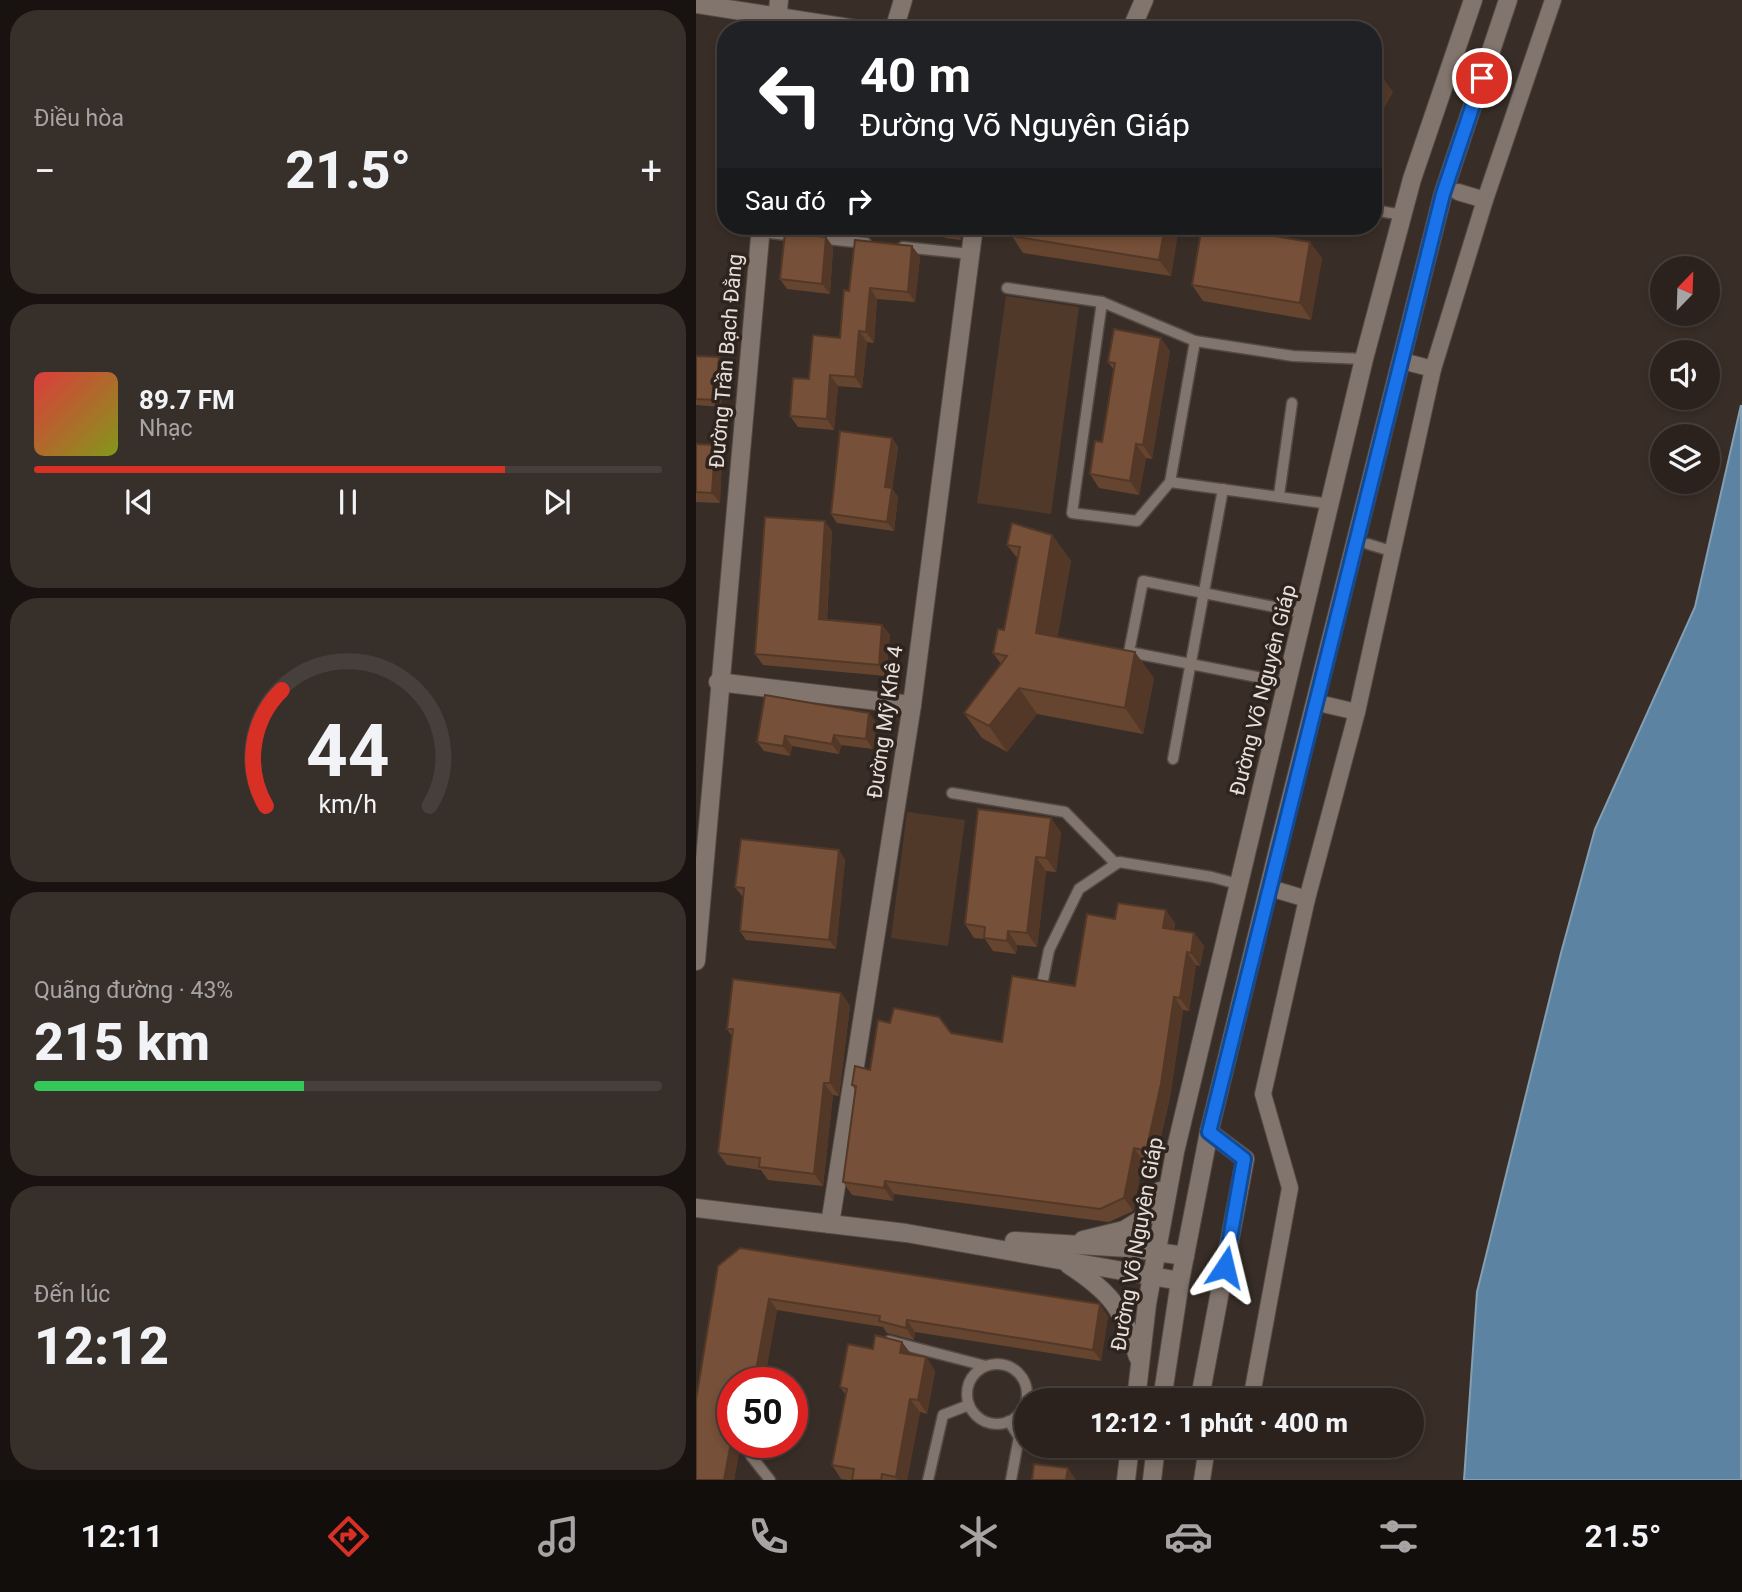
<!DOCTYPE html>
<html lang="vi">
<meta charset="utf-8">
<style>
:root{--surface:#2b221d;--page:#372f2a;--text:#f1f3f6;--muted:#a6a4a4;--line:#473f3b;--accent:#d93025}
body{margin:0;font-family:Roboto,sans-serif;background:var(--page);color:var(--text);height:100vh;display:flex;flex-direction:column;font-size:26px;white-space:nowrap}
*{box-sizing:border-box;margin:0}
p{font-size:23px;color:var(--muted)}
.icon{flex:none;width:38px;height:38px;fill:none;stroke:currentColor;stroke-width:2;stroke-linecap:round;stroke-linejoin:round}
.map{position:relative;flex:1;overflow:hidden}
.side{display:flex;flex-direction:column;gap:10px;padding:10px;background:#181310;width:696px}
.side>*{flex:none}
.hud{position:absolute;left:21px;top:21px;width:665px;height:214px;border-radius:28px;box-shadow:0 4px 10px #0003,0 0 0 2px var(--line);background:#202124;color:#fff;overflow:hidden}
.needle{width:46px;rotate:23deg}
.fabs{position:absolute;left:954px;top:256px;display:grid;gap:14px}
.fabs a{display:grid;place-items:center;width:70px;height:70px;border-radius:50%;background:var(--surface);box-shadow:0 4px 10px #0003,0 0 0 2px var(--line);font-size:35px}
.speed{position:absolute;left:21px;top:1367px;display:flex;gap:14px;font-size:35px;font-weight:700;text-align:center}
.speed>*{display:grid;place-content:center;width:91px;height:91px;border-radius:50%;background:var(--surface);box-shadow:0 4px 10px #0003,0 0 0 2px var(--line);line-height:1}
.speed .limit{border:10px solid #d22;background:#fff;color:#111}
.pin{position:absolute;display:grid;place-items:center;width:60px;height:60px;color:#fff;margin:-30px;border:4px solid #fff;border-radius:50%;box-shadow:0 2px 7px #0007}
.me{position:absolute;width:77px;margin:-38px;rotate:10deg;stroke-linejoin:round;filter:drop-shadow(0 0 5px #0008)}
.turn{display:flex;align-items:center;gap:24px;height:147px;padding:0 28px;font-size:32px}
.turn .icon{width:91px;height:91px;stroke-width:2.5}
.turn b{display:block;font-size:49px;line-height:60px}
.then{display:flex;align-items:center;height:66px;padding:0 28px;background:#0003;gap:14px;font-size:26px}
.big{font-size:52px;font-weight:800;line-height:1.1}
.side .card{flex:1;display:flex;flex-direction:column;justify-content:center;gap:10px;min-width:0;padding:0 24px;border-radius:28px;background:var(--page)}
.side .dial{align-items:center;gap:0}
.dial svg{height:182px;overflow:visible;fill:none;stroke:var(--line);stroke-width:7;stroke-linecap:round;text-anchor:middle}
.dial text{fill:var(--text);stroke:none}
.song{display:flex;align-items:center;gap:21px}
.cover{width:84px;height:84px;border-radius:10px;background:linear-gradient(135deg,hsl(0 70% 55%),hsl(70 70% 35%))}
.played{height:7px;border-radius:4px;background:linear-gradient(90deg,var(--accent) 75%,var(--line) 75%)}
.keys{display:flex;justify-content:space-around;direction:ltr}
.heat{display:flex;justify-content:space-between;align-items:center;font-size:38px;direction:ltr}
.charge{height:10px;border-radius:5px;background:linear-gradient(90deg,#34c759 43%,var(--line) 0)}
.trip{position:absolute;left:318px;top:1388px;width:410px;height:70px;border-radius:35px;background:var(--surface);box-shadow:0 4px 10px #0003,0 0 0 2px var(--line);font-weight:800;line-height:70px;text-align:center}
.tab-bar{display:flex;height:112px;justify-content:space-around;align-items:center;background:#110e0c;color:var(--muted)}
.tab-bar .icon{width:49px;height:49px}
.tab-bar .current{color:var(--accent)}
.tab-bar b{font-size:32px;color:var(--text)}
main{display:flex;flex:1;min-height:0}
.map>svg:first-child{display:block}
.pitch{fill:#513929}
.water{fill:#5c83a1;stroke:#859fb2;stroke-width:2}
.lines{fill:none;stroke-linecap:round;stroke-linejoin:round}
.service-casing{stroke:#534a45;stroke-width:13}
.pedestrian-casing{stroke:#534a45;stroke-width:18}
.minor-casing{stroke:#534a45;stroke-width:20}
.secondary-casing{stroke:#534a45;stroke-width:20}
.service{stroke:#82756d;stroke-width:10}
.pedestrian{stroke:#82756d;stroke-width:16}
.minor{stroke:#82756d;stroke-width:18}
.secondary{stroke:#82756d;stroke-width:18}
.wall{fill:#654530}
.shaded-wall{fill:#533827}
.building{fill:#765038;stroke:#533827;stroke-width:2}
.route-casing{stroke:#114b97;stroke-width:18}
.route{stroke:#1a73e8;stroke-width:12}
.labels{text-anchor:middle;stroke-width:7;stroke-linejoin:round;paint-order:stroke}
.street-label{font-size:21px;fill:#e6dfdb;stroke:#2f241d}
</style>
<main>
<section class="side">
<div class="card"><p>Điều hòa</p>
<div class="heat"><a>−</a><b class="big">21.5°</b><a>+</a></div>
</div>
<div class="card">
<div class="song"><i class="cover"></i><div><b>89.7 FM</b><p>Nhạc</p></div></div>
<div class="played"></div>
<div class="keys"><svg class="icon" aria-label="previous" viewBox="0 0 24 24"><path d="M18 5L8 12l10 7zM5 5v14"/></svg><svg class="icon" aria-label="pause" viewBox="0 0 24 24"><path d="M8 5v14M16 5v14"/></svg><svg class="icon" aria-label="next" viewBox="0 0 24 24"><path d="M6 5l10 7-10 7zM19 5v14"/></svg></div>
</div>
<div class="card dial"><svg viewBox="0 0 100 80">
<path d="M14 69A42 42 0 1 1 86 69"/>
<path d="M14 69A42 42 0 0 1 21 18" stroke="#d93025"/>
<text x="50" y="56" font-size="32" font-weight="700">44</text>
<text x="50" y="72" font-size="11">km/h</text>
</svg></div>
<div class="card"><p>Quãng đường · 43%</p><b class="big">215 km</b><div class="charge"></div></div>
<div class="card"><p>Đến lúc</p><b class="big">12:12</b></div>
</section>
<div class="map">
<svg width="1046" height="1480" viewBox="0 0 1046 1480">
<rect width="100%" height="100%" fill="#392e27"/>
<g class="pitch">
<path d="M310,296L383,307L355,514L281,503Z"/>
<path d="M211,812L269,820L252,946L195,938Z"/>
</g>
<path class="water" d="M1045,405V1480H768L781,1292L865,953L899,829L999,607Z"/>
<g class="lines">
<defs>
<g id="service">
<path d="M677,210L707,215"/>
<path d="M65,232L100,236"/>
<path d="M120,238L170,243"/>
<path d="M207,247L275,254"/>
<path d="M311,288L406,302L499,341L597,356L668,359"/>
<path d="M406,302L376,513L441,521L474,482L499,341"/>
<path d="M474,482L634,504"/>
<path d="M583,495L596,403"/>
<path d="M672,544L695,551"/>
<path d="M592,683L433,652L447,581L609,613"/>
<path d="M477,759L527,489"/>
<path d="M256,793L369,812L420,864"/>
<path d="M347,980L353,950L383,889L423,862L516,877L545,885"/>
<path d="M193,1341L290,1366"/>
<circle cx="301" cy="1394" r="30"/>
<path d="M313,1421L323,1437L315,1480"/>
<path d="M57,1442L55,1456L74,1480"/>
<path d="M232,1480L247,1415L273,1405"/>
</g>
<g id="pedestrian">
<path d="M762,192L789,200"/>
<path d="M714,363L737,369"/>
<path d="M631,705L661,712"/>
<path d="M584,891L611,899"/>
<path d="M555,1400L594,1188L567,1094L611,899L661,712L737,369L789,200L857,0"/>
<path d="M506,1480L510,1454L518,1446"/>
</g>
<g id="minor">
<path d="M0,4L166,30"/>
<path d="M80,30L83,0"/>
<path d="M198,30L207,0"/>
<path d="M435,30L448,0"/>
<path d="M22,682L216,705"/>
<path d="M0,961L65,226"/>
<path d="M134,1224L216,705L278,226"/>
</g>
<g id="secondary">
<path d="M0,1208L210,1233L484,1281"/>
<path d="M387,1240L428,1230L456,1213L464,1191"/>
<path d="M318,1241L433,1248L489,1256"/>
<path d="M373,1265C416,1293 426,1308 442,1357"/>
<path d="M440,1400L451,1304L479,1152L668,359L716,179L777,0"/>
<path d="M466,1400L484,1281L513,1132L584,842L747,194L812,0"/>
<path d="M494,1400L505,1392L549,1159L513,1132"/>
<path d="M430,1480L434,1446"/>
<path d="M456,1480L460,1446"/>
</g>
</defs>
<use href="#service" class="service-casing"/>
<use href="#pedestrian" class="pedestrian-casing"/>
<use href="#minor" class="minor-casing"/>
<use href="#secondary" class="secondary-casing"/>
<use href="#service" class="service"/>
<use href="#pedestrian" class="pedestrian"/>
<use href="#minor" class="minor"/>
<use href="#secondary" class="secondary"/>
</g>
<g class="wall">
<path d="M186,226L184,237L168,235L163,228Z"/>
<path d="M245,226H267L265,240L249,238L244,231Z"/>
<path d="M483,226L475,276L327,253L316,236Z"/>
<path d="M506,226H570L564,233L626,258L615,320L507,301L496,285Z"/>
<path d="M130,237L137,247L134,294L91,289L84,279Z"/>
<path d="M216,246L224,257L219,302L181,299L178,343L171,342L166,388L142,386L138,430L102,427L94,416L113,379L144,338L153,291Z"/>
<path d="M474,351L456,459L450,458L443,495L403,488L394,474L406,442L418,370L412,362Z"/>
<path d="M0,356L28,364L25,407L0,405Z"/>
<path d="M196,438L202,447L196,489L202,497L198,531L141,523L135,514Z"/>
<path d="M0,444L26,455L24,503L0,502Z"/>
<path d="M136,531L131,620L186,625L194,635L190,676L67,665L59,654Z"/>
<path d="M356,535L375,561L361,637L458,678L447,734L341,714L311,752L286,738L268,713L305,664L297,653L308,630L322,559L311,545Z"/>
<path d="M173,713L180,723L177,749L145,745L143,754L96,746L94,756L68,751L61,742Z"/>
<path d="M365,832L360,872L350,871L341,947L321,945L320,954L297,951L289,939L278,938L269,924Z"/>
<path d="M143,850L149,860L140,949L50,940L44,931L47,896H46L39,887Z"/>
<path d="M419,919L479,923L478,930L498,933L508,946L504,966L500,965L493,1011L487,1010L474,1097L459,1164L447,1161L437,1211L413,1222L198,1194L197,1201L156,1195L147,1182L159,1090L156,1085L174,1070L255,1033L306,1042L379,986Z"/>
<path d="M145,993L154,1006L143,1096L137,1095L127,1186L72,1180L65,1170L31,1165L22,1153L36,1036L31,1029Z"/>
<path d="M22,1266L412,1316L405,1361L219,1332L218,1340L191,1333L187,1327L81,1310L68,1382H37V1442H45L38,1480Z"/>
<path d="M206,1342L215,1355L230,1357L239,1371L231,1414L224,1412L211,1480H152L145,1479L136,1465L150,1395L144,1387L177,1349Z"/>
</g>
<g class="shaded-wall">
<path d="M687,78L697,92L677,129V98Z"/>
<path d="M180,226H186L184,237L180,230Z"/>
<path d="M261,226H267L265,240L260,232Z"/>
<path d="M469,226H483L475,276L463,260Z"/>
<path d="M547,226H570L555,246L544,230Z"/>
<path d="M130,237L137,247L134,294L126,284Z"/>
<path d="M614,242L626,258L615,320L604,303Z"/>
<path d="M216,246L224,257L219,302L212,292Z"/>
<path d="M174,288L181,299L178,343L170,332Z"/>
<path d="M163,331L171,342L166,388L159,377Z"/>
<path d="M465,338L474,351L456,459L447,445Z"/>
<path d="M23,357L28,364L25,407L20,400Z"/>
<path d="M134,375L142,386L138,430L131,419Z"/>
<path d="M196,438L202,447L196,489L202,497L198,531L191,522L189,487Z"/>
<path d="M440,444L450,458L443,495L434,481Z"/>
<path d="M19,445L26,455L24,503L16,493Z"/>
<path d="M129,521L136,531L130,630L123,619Z"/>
<path d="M356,535L375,561L358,659L340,633Z"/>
<path d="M186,625L194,635L190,676L183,665Z"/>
<path d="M439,652L458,678L447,734L429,708Z"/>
<path d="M323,688L341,714L311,752L293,726Z"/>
<path d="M173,713L180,723L177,749L170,739Z"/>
<path d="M138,735L145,745L143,754L136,744Z"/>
<path d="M89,736L96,746L94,756L87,746Z"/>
<path d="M355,818L365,832L360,872L350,858Z"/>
<path d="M143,850L149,860L140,949L133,940Z"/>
<path d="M340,857L350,871L341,947L331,933Z"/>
<path d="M470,910L479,923L476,941L467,928Z"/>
<path d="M312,931L321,945L320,954L311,941Z"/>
<path d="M498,933L508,946L504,966L495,953Z"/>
<path d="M491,952L500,965L493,1011L484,998Z"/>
<path d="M145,993L154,1006L143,1096L134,1083Z"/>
<path d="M478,997L487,1010L474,1097L459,1164L450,1151Z"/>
<path d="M128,1083L137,1095L127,1186L118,1174Z"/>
<path d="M438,1148L447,1161L437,1211L428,1198Z"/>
<path d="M189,1181L198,1194L197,1201L188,1188Z"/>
<path d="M73,1299L81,1310L68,1382H58Z"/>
<path d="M404,1304L412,1316L405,1361L397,1350Z"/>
<path d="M211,1320L219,1332L218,1340L210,1328Z"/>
<path d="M206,1342L216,1355L204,1353Z"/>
<path d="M230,1357L239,1371L231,1414L222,1400Z"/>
<path d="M214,1399L224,1412L211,1480H201L200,1477Z"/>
<path d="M37,1432V1442H45L38,1480H28Z"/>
<path d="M372,1468L380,1480H370Z"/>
</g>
<g class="building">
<path d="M677,73L687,78L677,98Z"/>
<path d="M163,226H180V230L163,228Z"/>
<path d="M245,226H261L260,232L244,231Z"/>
<path d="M318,226H469L463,260L316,236Z"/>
<path d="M506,226H547L544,230L614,242L604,303L496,285Z"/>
<path d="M89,233L130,237L126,284L84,279Z"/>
<path d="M159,240L216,246L212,292L174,288L170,332L163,331L159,377L134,375L131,419L94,416L97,378L113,379L117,335L144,338L148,290L153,291Z"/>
<path d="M418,329L465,338L447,445L440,444L434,481L394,474L399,441L406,442L419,363L412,362Z"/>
<path d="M0,356L23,357L20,400L0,399Z"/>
<path d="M144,431L196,438L189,487L196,488L191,522L135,514Z"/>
<path d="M0,444L19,445L16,493L0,492Z"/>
<path d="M69,517L129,521L123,619L186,625L183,665L59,654Z"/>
<path d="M316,523L356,535L340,633L439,652L429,708L323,688L293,726L268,713L311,656L297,653L302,629L308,630L324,547L311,545Z"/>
<path d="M69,695L173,713L170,739L138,735L136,744L89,736L87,746L61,742Z"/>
<path d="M282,809L355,818L350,858L340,857L331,933L312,931L311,941L288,938L289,927L269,924Z"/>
<path d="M45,839L143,850L133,940L44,931L48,888L39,887Z"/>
<path d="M422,903L470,910L467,928L498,933L495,953L491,952L484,998L478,997L465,1084L450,1151L438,1148L428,1198L404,1209L189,1181L188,1188L147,1182L160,1086L156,1085L159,1066L174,1070L182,1020L194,1023L198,1008L243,1017L255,1033L306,1042L316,976L379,986L391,914L419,919Z"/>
<path d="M37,979L145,993L134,1083H128L118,1174L63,1167L64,1158L22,1153L37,1029H31Z"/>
<path d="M44,1248L404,1304L397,1350L211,1320L210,1328L183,1321L184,1316L73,1299L58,1382L46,1380L45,1382H37V1432L28,1480H0V1400L22,1266Z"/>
<path d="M179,1335L206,1342L204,1353L230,1357L222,1400L214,1399L200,1477L186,1474L185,1480H156L158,1469L136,1465L151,1389L144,1387L152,1344L177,1349Z"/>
<path d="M338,1464L372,1468L370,1480H336Z"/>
</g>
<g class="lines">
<defs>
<path id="route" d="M529,1267L548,1159L513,1132L747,194L786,78"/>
</defs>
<use href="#route" class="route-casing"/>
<use href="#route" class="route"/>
</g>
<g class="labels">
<g class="street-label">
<text transform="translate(30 361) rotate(-85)" y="7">Đường Trần Bạch Đằng</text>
<text transform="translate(567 690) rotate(-76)" y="7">Đường Võ Nguyên Giáp</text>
<text transform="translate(189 722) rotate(-82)" y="7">Đường Mỹ Khê 4</text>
<text transform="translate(441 1244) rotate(-80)" y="7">Đường Võ Nguyên Giáp</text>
</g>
</g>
</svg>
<div class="fabs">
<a><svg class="needle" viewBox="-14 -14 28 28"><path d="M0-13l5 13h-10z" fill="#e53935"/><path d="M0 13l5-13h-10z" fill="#a6a4a4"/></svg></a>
<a><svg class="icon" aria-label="sound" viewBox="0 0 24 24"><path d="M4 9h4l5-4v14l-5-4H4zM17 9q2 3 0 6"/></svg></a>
<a><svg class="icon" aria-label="layers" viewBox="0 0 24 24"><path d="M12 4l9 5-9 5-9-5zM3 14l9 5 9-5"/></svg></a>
</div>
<div class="speed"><div class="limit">50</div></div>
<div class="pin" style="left:786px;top:78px;background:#d93025"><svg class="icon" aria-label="arrive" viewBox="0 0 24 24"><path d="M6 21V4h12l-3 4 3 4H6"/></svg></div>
<svg class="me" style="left:529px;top:1267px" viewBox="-20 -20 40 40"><path d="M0-17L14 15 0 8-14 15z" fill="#1a73e8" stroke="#fff" stroke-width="4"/></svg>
<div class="trip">12:12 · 1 phút · 400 m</div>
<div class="hud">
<div class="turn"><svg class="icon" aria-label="left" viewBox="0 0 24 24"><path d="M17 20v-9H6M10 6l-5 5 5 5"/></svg><div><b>40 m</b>Đường Võ Nguyên Giáp</div></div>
<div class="then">Sau đó<svg class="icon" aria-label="right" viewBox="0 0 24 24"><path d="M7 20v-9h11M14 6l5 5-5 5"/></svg></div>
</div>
</div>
</main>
<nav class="tab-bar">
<b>12:11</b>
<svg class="icon current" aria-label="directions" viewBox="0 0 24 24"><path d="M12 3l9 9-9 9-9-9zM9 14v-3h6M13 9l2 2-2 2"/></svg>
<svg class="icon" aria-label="music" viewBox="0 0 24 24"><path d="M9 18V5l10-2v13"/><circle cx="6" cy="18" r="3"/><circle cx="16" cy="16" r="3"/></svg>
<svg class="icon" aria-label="phone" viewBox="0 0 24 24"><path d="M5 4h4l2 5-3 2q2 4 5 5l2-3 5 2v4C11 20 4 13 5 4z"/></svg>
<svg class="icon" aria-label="climate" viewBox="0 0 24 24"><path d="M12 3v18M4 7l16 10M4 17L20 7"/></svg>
<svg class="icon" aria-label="car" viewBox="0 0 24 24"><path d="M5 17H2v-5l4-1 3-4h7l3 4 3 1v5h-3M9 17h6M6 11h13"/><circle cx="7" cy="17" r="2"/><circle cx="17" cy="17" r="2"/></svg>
<svg class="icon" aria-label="filters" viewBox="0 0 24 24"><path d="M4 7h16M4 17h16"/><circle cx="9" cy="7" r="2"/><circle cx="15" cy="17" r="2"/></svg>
<b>21.5°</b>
</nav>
